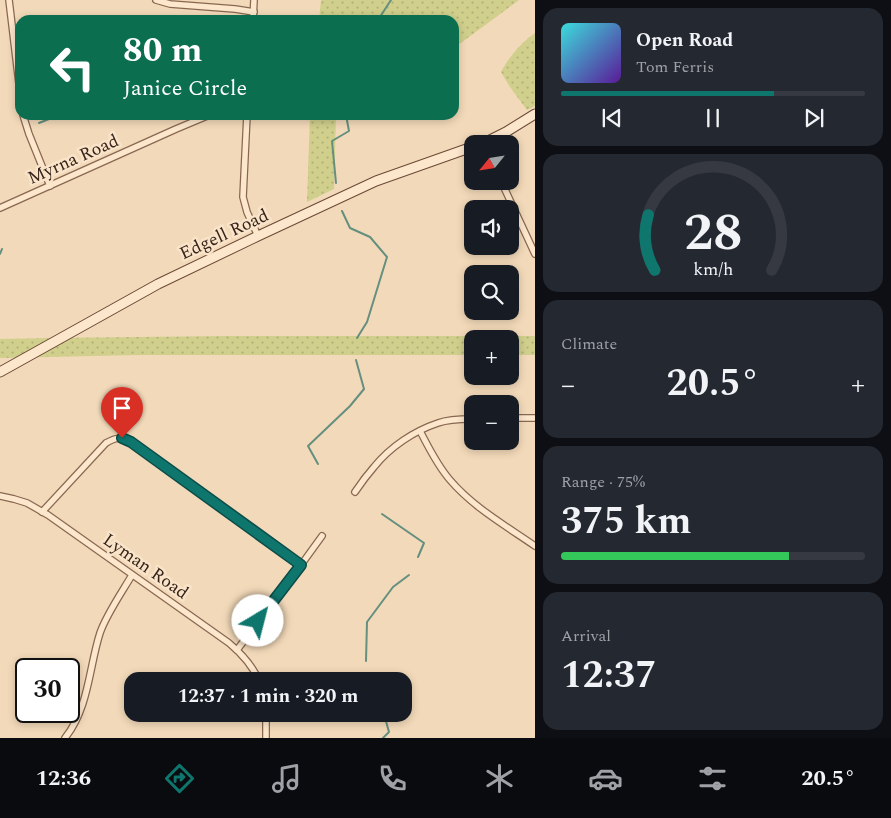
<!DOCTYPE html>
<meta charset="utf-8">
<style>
:root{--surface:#171b24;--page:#242831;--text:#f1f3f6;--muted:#9ea1a6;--line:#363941;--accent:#0f766e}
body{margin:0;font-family:Spectral,serif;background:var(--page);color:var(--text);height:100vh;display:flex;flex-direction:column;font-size:19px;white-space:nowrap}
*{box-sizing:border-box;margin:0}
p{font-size:16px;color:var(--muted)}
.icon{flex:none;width:28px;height:28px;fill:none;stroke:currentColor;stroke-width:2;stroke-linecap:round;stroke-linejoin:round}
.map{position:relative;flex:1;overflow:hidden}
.drawer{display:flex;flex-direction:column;gap:8px;padding:8px;background:#0d0f14;width:356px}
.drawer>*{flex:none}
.banner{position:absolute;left:15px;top:15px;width:444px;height:105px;border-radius:15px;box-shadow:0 2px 8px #0003;background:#0b6e4f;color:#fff;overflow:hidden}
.needle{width:32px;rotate:240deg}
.tools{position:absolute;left:464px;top:135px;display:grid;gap:10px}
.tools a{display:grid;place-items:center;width:55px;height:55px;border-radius:10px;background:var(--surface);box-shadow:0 2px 8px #0003;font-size:25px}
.speed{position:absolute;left:15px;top:658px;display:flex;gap:10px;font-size:25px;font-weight:700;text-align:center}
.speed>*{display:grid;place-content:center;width:65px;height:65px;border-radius:50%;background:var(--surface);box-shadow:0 2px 8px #0003;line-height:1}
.speed .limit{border:2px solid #111;border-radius:8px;background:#fff;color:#111}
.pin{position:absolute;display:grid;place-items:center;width:42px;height:42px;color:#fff;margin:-51px -21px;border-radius:50% 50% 50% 0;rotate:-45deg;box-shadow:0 0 5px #0007}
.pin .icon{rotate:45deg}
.me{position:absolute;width:55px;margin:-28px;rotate:37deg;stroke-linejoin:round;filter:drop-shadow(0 0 4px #0008)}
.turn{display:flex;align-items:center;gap:18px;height:105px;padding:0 25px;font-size:22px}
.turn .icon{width:65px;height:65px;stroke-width:2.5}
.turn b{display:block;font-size:35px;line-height:42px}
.big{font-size:38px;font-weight:700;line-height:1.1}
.drawer .widget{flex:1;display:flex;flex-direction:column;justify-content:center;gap:8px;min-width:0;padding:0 18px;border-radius:15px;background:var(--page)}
.drawer .dial{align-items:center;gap:0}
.dial svg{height:130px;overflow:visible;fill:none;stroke:var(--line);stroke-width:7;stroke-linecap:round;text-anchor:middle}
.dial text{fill:var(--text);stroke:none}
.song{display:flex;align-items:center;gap:15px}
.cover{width:60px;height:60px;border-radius:8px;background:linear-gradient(135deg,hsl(180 70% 55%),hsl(270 70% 35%))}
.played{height:5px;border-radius:2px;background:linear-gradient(90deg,var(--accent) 70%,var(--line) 70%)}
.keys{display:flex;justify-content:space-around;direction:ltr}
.heat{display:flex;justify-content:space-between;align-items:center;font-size:28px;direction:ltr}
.charge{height:8px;border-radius:4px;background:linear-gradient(90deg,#34c759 75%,var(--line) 0)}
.trip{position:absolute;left:124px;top:672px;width:288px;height:50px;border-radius:15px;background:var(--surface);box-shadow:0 2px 8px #0003;font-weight:700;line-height:50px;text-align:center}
.menu{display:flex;height:80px;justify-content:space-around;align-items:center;background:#090b0e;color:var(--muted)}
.menu .icon{width:35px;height:35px}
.menu .active{color:var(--accent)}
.menu b{font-size:22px;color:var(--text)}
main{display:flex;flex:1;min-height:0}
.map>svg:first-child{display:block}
.park{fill:url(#park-dots)}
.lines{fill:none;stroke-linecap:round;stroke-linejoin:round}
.stream{stroke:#658f7f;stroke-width:2}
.minor-casing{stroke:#896852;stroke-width:8}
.secondary-casing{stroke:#6b4936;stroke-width:11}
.minor{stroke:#fce7cc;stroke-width:5.5}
.secondary{stroke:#fce7cc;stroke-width:9}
.route-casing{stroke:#0a4d48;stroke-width:12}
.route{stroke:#0f766e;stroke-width:9}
.labels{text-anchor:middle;stroke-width:5;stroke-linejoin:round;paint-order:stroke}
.street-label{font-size:18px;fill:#372319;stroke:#f9e4c9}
</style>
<main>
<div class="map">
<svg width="535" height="738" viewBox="0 0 535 738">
<defs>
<pattern id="park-dots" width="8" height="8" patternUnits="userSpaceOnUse" patternTransform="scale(1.25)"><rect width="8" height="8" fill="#d0cf8c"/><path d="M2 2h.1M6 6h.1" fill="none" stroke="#b3b178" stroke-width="1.8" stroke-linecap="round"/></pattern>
</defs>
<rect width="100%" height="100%" fill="#f2d9b9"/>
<g class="park">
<path d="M321,0H519L454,48V20H319Z"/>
<path d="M535,33V106L527,110L510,87L501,72C508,58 522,42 535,33Z"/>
<path d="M310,115H336L334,189L307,202Z"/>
<path d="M225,336H535V355H510V339H472V355H139L0,358V339L52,338Z"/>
</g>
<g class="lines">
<g class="stream">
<path d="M378,20L391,0"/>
<path d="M39,123L59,115"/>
<path d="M336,183L332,141L349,131L346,115"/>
<path d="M342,211L350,228L370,237L387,257L367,322L357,338"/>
<path d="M0,254L2,249"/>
<path d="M318,464L308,446L350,406L364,389L356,360"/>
<path d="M382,514L424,543L418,557"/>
<path d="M366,661L367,622L393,587L409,575"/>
<path d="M372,680V681"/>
<path d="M383,738L389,732L384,714"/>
</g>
<defs>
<g id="minor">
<path d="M9,0L20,92"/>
<path d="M156,0L170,4L235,9L254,12"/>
<path d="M253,20L254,0"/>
<path d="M23,115L29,134L50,186"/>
<path d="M247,115L243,197L247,212L258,236"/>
<path d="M501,181L535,254"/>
<path d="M0,208L176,129L207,116L213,115"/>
<path d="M510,418H535"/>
<path d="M420,431C429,448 437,465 450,480C473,507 506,526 535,546"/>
<path d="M355,492C361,483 367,475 374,467C390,447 414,431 438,423C449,419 461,419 472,419"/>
<path d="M0,496L14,499L27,503L48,515L229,643C242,654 253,666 259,681"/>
<path d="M42,512L106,443C117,437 119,437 131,442L301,565L237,650"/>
<path d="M301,565L322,536"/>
<path d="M65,738C89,708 89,667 100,633C106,615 122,592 132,575"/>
<path d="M266,738V714"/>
</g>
<g id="secondary">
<path d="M482,144L506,132L535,114"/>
<path d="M0,372L158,284L258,236L376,181L472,147"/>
</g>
</defs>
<use href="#minor" class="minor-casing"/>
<use href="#secondary" class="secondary-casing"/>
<use href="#minor" class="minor"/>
<use href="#secondary" class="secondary"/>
</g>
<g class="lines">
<defs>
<path id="route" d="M122,438L131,442L301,565L258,621"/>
</defs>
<use href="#route" class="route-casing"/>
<use href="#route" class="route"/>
</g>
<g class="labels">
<g class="street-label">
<text transform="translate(73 159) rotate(-24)" y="6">Myrna Road</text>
<text transform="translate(224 234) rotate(-25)" y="6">Edgell Road</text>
<text transform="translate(146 566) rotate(35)" y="6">Lyman Road</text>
</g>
</g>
</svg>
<div class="tools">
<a><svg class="needle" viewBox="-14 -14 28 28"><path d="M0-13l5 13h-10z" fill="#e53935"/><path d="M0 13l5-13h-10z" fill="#9ea1a6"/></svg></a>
<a><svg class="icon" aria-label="sound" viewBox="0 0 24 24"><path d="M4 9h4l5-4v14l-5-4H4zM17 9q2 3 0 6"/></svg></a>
<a><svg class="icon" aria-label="search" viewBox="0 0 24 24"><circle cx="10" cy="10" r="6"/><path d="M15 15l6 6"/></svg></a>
<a>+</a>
<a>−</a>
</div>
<div class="speed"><div class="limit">30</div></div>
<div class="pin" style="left:122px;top:438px;background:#d93025"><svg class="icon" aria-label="arrive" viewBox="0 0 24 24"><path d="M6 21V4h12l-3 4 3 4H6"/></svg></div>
<svg class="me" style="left:258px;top:621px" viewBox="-20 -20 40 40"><circle r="19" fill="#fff"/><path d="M0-13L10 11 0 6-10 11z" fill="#0f766e"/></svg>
<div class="trip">12:37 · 1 min · 320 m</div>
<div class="banner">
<div class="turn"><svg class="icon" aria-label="left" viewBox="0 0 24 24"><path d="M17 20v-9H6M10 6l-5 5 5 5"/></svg><div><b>80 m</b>Janice Circle</div></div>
</div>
</div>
<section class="drawer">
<div class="widget">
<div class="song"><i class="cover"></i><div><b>Open Road</b><p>Tom Ferris</p></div></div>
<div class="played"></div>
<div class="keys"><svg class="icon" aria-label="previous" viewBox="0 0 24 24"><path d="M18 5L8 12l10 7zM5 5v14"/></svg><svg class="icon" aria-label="pause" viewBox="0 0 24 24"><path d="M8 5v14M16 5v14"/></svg><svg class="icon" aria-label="next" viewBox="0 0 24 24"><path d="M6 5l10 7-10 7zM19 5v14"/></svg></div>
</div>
<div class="widget dial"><svg viewBox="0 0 100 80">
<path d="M14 69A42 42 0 1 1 86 69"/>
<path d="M14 69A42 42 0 0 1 10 35" stroke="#0f766e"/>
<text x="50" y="56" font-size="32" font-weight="700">28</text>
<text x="50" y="72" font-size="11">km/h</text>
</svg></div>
<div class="widget"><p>Climate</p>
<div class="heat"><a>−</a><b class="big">20.5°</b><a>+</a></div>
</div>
<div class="widget"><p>Range · 75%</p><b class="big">375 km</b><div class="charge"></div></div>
<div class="widget"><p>Arrival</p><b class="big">12:37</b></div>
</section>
</main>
<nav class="menu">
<b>12:36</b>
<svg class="icon active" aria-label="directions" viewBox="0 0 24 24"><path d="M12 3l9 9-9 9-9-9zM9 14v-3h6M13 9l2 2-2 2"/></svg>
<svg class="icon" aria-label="music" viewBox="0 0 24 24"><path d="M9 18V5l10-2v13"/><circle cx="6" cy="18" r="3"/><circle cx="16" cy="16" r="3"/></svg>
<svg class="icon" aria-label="phone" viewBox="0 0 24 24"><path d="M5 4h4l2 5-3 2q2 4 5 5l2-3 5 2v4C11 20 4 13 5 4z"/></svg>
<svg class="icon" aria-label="climate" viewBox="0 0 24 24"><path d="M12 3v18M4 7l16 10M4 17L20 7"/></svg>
<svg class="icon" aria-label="car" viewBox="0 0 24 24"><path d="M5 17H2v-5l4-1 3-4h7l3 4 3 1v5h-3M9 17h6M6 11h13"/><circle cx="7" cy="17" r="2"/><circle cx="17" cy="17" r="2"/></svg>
<svg class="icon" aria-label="filters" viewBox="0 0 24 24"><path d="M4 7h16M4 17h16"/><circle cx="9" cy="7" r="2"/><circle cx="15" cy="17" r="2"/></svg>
<b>20.5°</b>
</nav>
